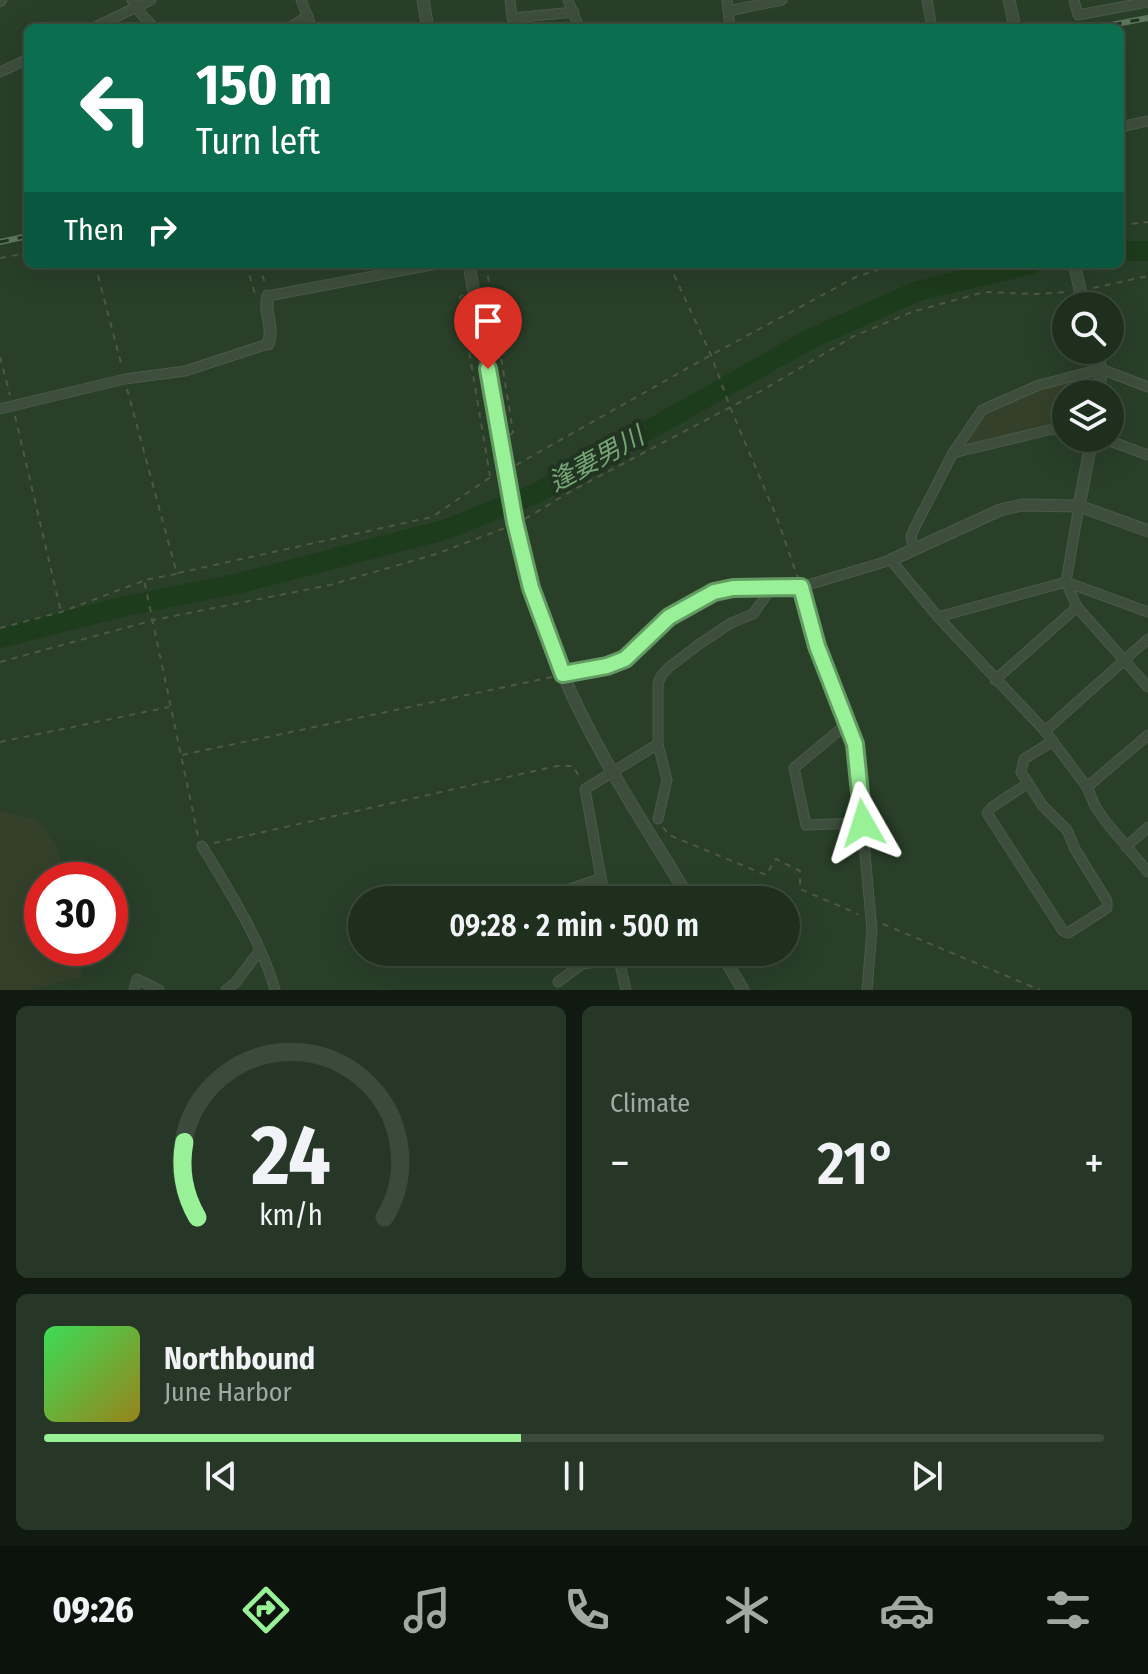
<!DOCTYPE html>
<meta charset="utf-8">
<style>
:root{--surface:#1f2f1e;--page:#273727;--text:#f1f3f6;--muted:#a1a9a4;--line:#3c4a3c;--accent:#98f097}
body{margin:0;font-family:"Fira Sans Condensed","Noto Sans JP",sans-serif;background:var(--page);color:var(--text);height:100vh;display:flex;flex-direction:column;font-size:30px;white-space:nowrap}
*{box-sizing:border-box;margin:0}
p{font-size:26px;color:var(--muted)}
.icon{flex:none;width:44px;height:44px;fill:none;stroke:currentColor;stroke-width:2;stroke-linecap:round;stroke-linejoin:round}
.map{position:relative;height:990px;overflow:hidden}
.panel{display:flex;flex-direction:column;gap:16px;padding:16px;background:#111a10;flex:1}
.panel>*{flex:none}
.top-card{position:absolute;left:24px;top:24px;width:1100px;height:244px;border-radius:12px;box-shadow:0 8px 32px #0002,0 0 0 2px var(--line);background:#0b6e4f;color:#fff;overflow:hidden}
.buttons{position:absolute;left:1052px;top:292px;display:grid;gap:16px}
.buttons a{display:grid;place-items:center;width:72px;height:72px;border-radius:50%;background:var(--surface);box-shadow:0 8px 32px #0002,0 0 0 2px var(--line);font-size:40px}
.speed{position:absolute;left:24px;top:862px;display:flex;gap:16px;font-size:40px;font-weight:700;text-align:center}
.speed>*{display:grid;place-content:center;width:104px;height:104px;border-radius:50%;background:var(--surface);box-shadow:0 8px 32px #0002,0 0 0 2px var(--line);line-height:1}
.speed .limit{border:12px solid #d22;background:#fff;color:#111}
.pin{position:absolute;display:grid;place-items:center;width:68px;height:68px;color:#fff;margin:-82px -34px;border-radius:50% 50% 50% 0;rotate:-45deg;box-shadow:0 0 8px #0007}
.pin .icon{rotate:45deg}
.me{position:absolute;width:88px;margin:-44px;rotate:354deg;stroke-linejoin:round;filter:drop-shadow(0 0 6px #0008)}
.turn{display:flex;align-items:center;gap:28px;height:168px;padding:0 40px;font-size:36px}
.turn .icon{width:104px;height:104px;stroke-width:2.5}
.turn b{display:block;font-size:56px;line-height:68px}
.then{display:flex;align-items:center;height:76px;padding:0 40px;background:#0003;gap:16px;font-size:30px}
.big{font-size:60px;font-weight:600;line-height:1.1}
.panel .tile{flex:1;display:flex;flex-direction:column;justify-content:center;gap:12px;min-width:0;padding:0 28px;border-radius:12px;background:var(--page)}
.panel .dial{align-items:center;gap:0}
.dial svg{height:208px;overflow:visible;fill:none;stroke:var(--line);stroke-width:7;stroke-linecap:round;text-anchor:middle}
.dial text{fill:var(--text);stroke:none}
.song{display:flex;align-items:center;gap:24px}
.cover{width:96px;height:96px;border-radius:12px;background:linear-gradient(135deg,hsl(130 70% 55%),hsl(50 70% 35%))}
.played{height:8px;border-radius:4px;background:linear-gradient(90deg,var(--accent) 45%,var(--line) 45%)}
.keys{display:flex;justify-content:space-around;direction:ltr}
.heat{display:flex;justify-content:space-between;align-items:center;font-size:44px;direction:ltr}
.panel .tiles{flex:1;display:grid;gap:16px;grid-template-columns:1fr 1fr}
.tile:last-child{grid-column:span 2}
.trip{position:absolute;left:348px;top:886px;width:452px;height:80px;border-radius:40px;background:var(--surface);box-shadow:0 8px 32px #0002,0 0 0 2px var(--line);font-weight:600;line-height:80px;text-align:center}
.tab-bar{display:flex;height:128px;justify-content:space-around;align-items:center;background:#0c130c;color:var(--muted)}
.tab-bar .icon{width:56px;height:56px}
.tab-bar .active{color:var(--accent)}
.tab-bar b{font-size:36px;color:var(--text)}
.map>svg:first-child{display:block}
.green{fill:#35402a}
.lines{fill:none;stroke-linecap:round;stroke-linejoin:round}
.river{stroke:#1d3c1c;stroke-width:20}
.minor-casing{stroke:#495b48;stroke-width:11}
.tertiary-casing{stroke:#495b48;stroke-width:13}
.path{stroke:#4e5843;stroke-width:2;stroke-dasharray:6 6;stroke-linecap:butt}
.minor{stroke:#3d4f3c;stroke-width:9}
.tertiary{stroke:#3d4f3c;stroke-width:11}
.rail-casing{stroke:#5f765e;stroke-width:6}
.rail{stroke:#213421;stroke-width:3;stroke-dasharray:9;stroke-linecap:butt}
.route-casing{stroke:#639c62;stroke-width:20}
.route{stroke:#98f097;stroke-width:14}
.labels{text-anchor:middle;stroke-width:8;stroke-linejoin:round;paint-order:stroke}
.water-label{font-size:26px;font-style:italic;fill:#77a575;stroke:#213421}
</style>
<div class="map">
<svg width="1148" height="990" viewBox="0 0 1148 990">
<rect width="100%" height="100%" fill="#293f28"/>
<g class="green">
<path d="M1088,375L1091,382L1089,394H1066V427L965,447L964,442L984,412L1039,387Z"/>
<path d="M0,810L38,821L58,849L64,880H42V948H77L82,977L32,990H0Z"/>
</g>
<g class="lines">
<g class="river">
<path d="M1120,251H1148"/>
<path d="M0,638L126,606L236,584L444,530L537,493L810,339L918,291L1031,264"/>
</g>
<defs>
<g id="minor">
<path d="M132,0L135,7L154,28"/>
<path d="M301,0L312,28"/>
<path d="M510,0L512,18L574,12"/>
<path d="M568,0L579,28"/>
<path d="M727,0L730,28"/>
<path d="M927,0L932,28"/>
<path d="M1074,0L1078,15L1148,2"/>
<path d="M0,2L2,0"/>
<path d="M728,11L782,0"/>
<path d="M93,28L151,0"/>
<path d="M289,28L308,16"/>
<path d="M0,72L28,59"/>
<path d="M1120,127L1148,121"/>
<path d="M268,296L437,264"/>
<path d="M0,409L125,379L185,371L268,344"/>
<path d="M1102,438L1148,455"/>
<path d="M953,453L1053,429L1066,430"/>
<path d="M1079,506L1066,582L1077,607L1148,687"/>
<path d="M913,548L911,536L915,527L953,453L982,410L1039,385L1101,369L1148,387"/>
<path d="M801,587L817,646L855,744L872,930L867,990"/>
<path d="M938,617L1066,582L1148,612"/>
<path d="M563,674L607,666L625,659L669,617L714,592L733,588L801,587L891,560L938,617L1045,731L1087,787L1095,806L1106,822L1148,872"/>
<path d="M995,680L1077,607"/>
<path d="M848,723L794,768L806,825L863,823"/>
<path d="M1045,731L1148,639"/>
<path d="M658,744L667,780L658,819"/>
<path d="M1027,784L992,807L987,813L1063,931L1068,933L1107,908V901L1075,849L1067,830L1042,805L1021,772L1024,759L1053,741"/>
<path d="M1087,787L1148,735"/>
<path d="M202,846C228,889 262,942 275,990"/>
<path d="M1126,847L1148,827"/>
<path d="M539,900L601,878"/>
<path d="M605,900L585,789L658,744V684L661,676L668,668L698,645L731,623L753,614L773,586"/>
<path d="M617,952L626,990"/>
<path d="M558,982L582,964L619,959"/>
<path d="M134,990L137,979L159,990"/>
<path d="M226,990L236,982L260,950"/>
</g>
<g id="tertiary">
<path d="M423,0L428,28"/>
<path d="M1009,0L1015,28"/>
<path d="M469,264C493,401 508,543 562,672C595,752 646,826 690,900"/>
<path d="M1074,264L1084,306"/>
<path d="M268,296C263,313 275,327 268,344"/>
<path d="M1096,350L1101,369L1099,394"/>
<path d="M1079,506L1092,438"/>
<path d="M891,560L1000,510L1022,505L1079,506L1148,531"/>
<path d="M721,952L743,990"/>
</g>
</defs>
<use href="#minor" class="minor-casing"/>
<use href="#tertiary" class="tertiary-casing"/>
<g class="path">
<path d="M1120,225L1148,222"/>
<path d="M0,258L28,253"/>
<path d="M95,264L122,367"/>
<path d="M246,264L256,297"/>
<path d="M259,264L266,287"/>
<path d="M486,264L513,432L509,437"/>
<path d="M669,264L711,355L730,407L777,518L798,578"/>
<path d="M1093,288L1148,276"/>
<path d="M463,295L460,297L490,476"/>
<path d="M0,357L10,395"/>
<path d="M127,389L177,574L144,580L198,836"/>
<path d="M15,416L61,612"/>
<path d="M516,465L711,355L856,277L895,264"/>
<path d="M525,519L573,490L761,391L854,336L912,312L984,292L1037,294L1067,292"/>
<path d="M178,573L432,517L492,476"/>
<path d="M0,628L61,612L143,581"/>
<path d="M0,662L154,620L330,585L436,554L505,528"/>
<path d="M0,742L169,707"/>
<path d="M182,755L552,677"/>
<path d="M663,827L669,835L766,875L776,859L800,871V889L858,914"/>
<path d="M214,843L557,766H573L580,778"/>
<path d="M883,924L1040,990"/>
</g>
<use href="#minor" class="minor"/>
<use href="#tertiary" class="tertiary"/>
<defs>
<g id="rail">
<path d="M1095,28L1148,18"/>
<path d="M0,242L28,236"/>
</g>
</defs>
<use href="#rail" class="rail-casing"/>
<use href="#rail" class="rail"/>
</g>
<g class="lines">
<defs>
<path id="route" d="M488,369L515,522L531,588L563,674L607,666L625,659L669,617L714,592L733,588L801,587L817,646L855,744L863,823"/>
</defs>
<use href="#route" class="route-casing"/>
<use href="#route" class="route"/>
</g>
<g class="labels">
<g class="water-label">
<text transform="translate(596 459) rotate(-29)" y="9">逢妻男川</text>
</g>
</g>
</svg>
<div class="buttons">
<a><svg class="icon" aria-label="search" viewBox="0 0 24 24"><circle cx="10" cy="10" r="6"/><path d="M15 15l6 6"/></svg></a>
<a><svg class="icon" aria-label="layers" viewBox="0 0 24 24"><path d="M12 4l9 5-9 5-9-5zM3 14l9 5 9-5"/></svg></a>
</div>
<div class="speed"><div class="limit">30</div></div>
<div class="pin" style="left:488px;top:369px;background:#d93025"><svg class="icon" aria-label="arrive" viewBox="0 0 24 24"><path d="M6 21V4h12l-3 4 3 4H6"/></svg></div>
<svg class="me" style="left:863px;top:823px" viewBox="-20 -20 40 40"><path d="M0-17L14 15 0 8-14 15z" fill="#98f097" stroke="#fff" stroke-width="4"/></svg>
<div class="trip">09:28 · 2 min · 500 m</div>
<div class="top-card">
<div class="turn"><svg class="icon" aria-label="left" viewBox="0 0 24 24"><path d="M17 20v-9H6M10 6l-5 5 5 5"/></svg><div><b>150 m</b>Turn left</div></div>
<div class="then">Then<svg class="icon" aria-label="right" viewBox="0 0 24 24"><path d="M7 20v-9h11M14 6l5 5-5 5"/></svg></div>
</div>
</div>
<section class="panel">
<div class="tiles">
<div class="tile dial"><svg viewBox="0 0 100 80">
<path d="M14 69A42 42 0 1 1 86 69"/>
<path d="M14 69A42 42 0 0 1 9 40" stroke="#98f097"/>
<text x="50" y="56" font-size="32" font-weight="700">24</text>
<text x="50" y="72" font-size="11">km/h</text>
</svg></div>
<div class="tile"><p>Climate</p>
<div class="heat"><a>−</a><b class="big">21°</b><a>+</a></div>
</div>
<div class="tile">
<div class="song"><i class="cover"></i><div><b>Northbound</b><p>June Harbor</p></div></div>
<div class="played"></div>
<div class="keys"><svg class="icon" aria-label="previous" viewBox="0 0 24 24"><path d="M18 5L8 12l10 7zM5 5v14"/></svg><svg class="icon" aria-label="pause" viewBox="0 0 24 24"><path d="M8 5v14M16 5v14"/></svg><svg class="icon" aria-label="next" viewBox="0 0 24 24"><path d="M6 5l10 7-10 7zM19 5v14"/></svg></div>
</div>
</div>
</section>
<nav class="tab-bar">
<b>09:26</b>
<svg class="icon active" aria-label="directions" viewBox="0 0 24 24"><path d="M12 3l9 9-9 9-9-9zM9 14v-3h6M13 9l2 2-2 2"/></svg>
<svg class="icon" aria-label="music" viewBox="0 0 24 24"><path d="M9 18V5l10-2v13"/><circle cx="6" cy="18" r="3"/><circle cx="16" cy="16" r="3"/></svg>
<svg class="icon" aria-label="phone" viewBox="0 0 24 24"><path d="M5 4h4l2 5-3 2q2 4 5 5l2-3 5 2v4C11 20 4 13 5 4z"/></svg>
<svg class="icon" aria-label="climate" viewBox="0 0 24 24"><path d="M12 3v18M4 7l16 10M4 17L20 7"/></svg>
<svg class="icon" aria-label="car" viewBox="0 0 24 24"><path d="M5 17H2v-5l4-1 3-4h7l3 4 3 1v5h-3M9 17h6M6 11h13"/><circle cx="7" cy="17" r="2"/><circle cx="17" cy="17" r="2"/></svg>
<svg class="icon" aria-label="filters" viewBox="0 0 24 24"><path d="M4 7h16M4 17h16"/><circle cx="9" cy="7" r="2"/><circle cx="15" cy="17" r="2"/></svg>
</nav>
